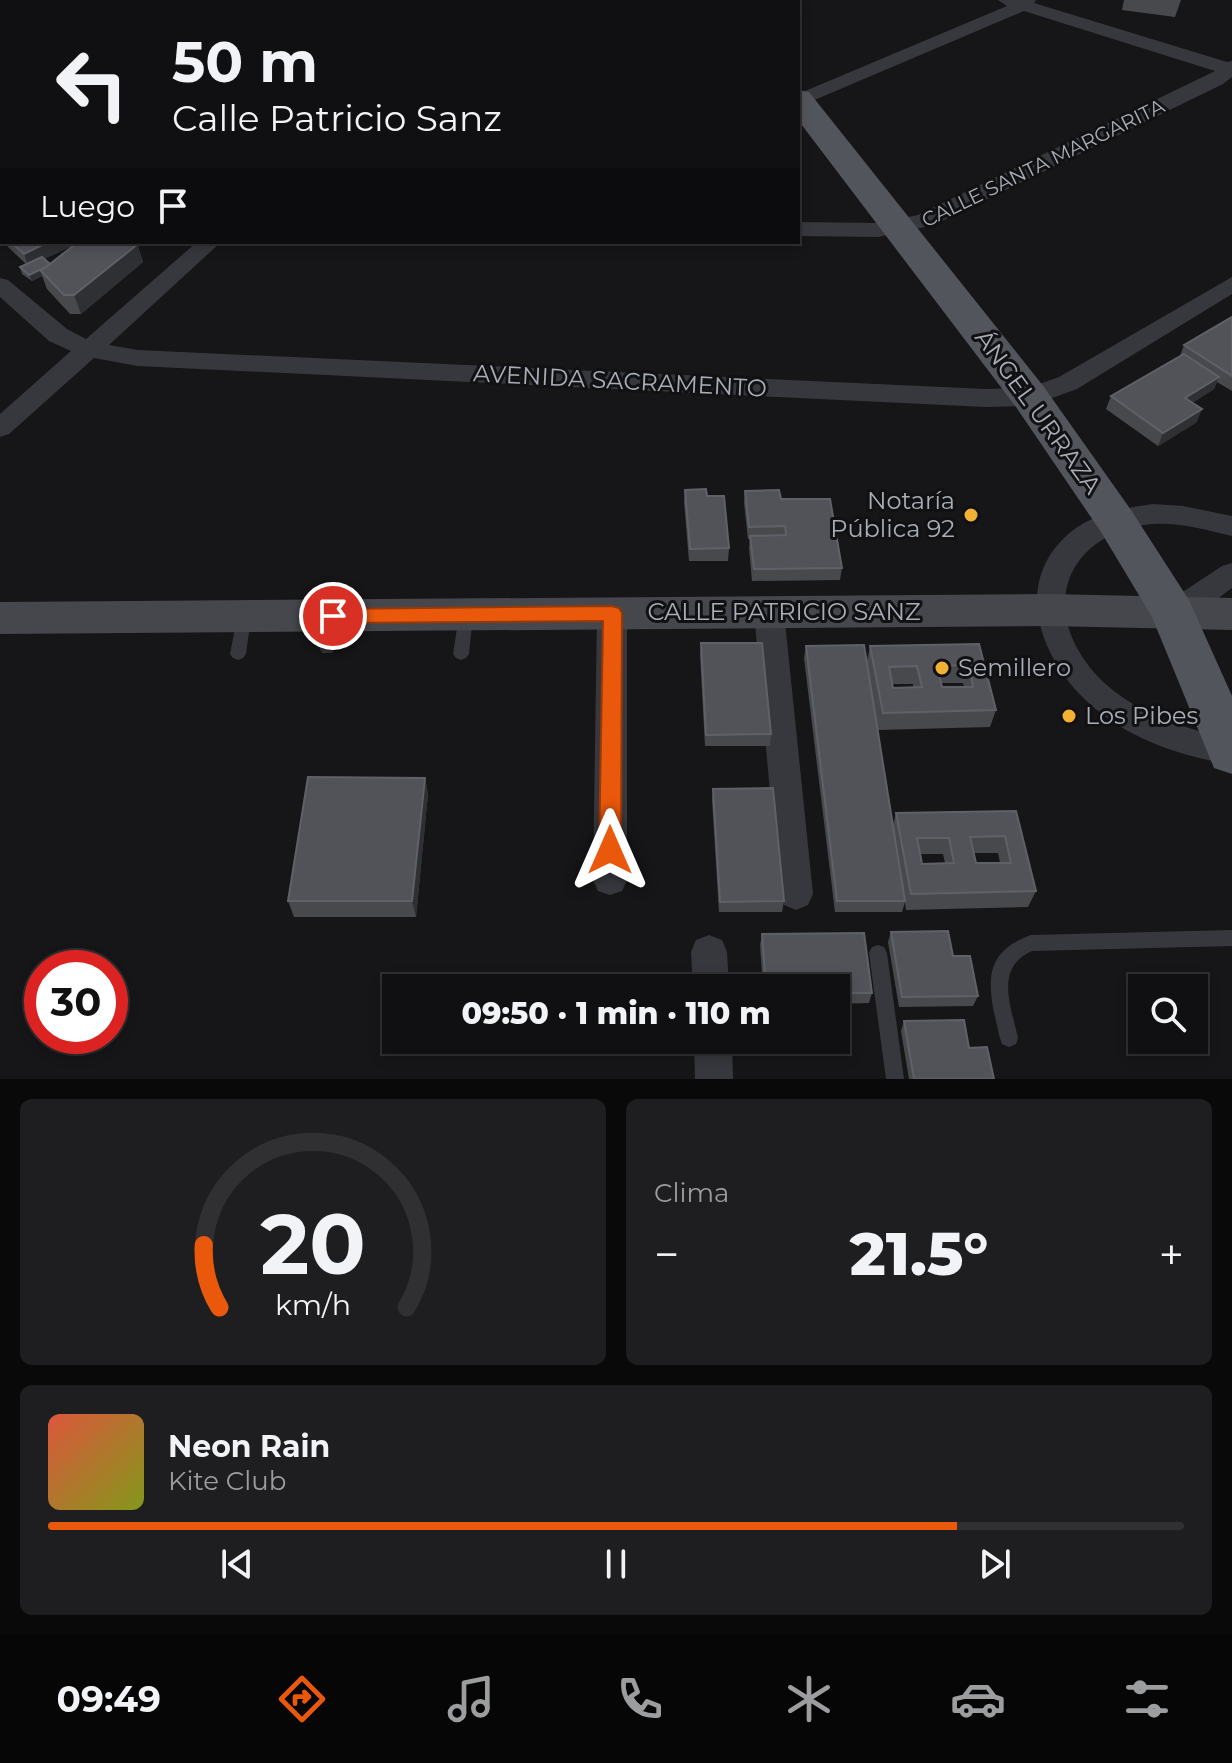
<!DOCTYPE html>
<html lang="es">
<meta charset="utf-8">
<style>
:root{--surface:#101012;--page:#1e1e20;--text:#f1f3f6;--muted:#9c9d9f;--line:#303032;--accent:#ea580c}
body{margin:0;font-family:Montserrat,sans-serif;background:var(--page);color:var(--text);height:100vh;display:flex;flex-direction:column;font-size:30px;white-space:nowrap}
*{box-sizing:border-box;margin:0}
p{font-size:26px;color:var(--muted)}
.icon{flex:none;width:44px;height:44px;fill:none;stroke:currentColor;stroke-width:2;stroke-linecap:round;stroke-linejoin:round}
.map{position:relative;height:1079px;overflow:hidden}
.sheet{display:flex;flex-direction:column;gap:20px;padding:20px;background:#09090a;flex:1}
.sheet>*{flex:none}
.banner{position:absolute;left:0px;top:0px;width:800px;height:244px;box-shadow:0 4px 12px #0003,0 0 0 2px var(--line);background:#101012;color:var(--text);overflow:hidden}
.tools{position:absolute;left:1128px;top:974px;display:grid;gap:16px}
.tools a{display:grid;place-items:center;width:80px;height:80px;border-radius:0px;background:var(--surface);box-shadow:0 4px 12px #0003,0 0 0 2px var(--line);font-size:40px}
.speed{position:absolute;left:24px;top:950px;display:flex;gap:16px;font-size:40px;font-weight:700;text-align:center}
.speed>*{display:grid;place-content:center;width:104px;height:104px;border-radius:50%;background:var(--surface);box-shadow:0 4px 12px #0003,0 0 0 2px var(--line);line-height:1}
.speed .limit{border:12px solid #d22;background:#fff;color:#111}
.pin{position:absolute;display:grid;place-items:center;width:68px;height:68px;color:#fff;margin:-34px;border:4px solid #fff;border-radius:50%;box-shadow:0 2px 8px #0007}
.me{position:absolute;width:88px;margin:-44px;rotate:0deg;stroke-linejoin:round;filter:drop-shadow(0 0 6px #0008)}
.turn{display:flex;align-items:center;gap:28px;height:168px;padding:0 40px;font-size:36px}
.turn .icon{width:104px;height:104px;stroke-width:2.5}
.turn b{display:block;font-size:56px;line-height:68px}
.then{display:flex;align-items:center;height:76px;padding:0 40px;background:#0003;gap:16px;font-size:30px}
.big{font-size:60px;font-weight:800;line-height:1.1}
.sheet .tile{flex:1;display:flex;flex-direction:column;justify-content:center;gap:12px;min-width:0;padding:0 28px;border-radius:12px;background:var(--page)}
.sheet .dial{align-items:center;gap:0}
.dial svg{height:208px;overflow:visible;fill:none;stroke:var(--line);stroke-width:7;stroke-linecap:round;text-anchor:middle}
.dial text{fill:var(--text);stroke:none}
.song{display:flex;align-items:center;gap:24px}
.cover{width:96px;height:96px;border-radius:12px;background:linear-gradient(135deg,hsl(10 70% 55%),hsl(70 70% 35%))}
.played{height:8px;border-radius:4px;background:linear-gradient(90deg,var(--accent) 80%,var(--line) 80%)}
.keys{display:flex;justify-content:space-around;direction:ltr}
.heat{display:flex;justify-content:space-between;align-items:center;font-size:44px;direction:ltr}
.sheet .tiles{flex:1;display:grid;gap:20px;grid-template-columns:1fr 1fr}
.tile:last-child{grid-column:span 2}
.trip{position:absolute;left:382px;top:974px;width:468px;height:80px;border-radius:0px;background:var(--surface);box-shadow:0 4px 12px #0003,0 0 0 2px var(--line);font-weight:800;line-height:80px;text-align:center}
.tab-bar{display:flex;height:128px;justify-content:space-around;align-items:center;background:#060607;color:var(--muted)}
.tab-bar .icon{width:56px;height:56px}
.tab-bar .selected{color:var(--accent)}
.tab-bar b{font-size:36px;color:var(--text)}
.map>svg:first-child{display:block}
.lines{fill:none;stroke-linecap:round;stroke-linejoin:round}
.lane{fill:#37383d;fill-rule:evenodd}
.street{fill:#37383d;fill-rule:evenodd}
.secondary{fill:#45474d;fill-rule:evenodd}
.primary{fill:#53555c;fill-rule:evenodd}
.wall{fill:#47494d;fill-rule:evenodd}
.shaded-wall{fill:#2f3033}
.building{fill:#525359;stroke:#5f6168;stroke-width:2;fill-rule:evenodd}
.route{fill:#ea580c;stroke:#983908;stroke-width:2}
.poi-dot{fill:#f2b134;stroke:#111113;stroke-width:3}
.labels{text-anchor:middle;stroke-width:6;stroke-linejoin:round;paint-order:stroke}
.far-street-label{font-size:20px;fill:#a8adb8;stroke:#111113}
.street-label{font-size:24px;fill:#a8adb8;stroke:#111113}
.poi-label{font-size:24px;fill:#a8adb8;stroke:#111113;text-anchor:start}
</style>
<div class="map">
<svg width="1232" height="1079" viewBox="0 0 1232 1079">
<rect width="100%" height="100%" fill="#161618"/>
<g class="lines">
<g class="lane">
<path d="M466,609L471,611L473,615L469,654L466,658L461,660L456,658L453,654L459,615L461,611Z"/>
<path d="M333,610L338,612L340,616L334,649L332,653H322L320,649L326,616L328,612Z"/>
<path d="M244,612L249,614L251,618L246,654L243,658L238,660L233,658L230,654L237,618L239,614Z"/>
<path d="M1232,930V946L1032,951C994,968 1011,1006 1018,1038L1016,1044L1009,1047L1002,1044C998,1034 997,1023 994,1013C986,972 991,950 1031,935Z"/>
<path d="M878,945L884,947L887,953L904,1079H886L869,953L872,947Z"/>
</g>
<g class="street">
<path d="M99,0H125L98,2Z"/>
<path d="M231,0H252L253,2H232Z"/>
<path d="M482,0H501L481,2Z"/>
<path d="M998,0H1036L1034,3L1227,62L1232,61V77L1223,84L934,225L878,237L798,236V222L878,223L918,215L1215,71L1024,11L798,107V94L1007,6Z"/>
<path d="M0,24L2,25V38L0,37Z"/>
<path d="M197,242H221L109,345L138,350L986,389L1028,388L1059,377L1232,277V294L1077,389L1030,406L986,407L138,366L94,358L9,434L0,437V414L71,351L49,341L0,297V278L8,280L67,329L86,339Z"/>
<path d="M1153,504L1183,506L1232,516V536C1207,530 1180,522 1153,524C1086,529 1043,584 1077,648C1107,704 1174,727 1232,739V765C1183,756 1136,742 1097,710C1043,667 1007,583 1072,531C1095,513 1125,508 1153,504Z"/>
<path d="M1232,563V588C1213,601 1186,629 1163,621L1158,613L1163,605L1222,566Z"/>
<path d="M769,601L779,604L784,612L813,894L808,905L796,910L784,905L779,894L754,612L759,604Z"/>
<path d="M612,602L622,605L627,613V880L622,891L610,895L598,891L593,880L597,613L602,605Z"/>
<path d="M709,935L722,940L727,952L729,988H693L691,952L696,940Z"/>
<path d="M694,1040H732L733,1079H695Z"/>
</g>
<path class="secondary" d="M1050,594L1232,598V630L1050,626L0,634V602Z"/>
<g class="primary">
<path d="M705,0H734L735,2H706Z"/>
<path d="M798,90L809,92L1044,387L1131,510L1189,600L1232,696V774L1214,768L1152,617L1101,532L1016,407L798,120Z"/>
</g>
</g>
<g class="wall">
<path d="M1124,0H1181L1175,17L1122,10Z"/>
<path d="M2,145V242H75L76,244L44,259L50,264L78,242H143L138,247L143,262L81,314H70L47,289L42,276L32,281L22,274L20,267L26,264L5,244L0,246V146Z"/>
<path d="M1232,317V391L1217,382L1214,389L1192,403L1197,422L1158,446L1106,409L1111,396L1180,356L1184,345Z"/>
<path d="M685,490L707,496L729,548L728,561H689L684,502Z"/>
<path d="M745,491L781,499L842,568L840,580L752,581L749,548L750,539H748L744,503Z"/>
<path d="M701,643L771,734L770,746H705L700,655Z"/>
<path d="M979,644L996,710L990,727L878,730L873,701L893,825L896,813L1016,811L1036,891L1028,907L906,910L905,902L902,912H835L804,658L806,646L867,661L870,646ZM941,683H963L964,687H942ZM893,684H913V688H893ZM974,853H998L1000,863H976ZM921,854H943L945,863L922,864Z"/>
<path d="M425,778L428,794L416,917H294L288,901Z"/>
<path d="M713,789L784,901L782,912H719L712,800Z"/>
<path d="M891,932L953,956L978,996L973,1006L899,1007L888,942Z"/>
<path d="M762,934L872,993L869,1003L836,1004V988H763L760,945Z"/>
<path d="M904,1021L994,1079H909L901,1031Z"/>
</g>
<g class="shaded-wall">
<path d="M2,115V129L0,130V116Z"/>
<path d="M0,232L2,242H4L5,244L0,246Z"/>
<path d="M48,242H75L76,244L28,266L24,254Z"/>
<path d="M132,242H143L138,247L143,262L81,314L74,295Z"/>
<path d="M51,264L41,271L42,276L32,281L29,275Z"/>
<path d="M1219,377L1214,389L1180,410L1185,398Z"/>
<path d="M1202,409L1197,422L1158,446L1163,433Z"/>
<path d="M425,778L428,794L416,917L412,901Z"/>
</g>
<g class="building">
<path d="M2,68V115L0,116V69Z"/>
<path d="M2,145V169H0V146Z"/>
<path d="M2,179V201H0V180Z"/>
<path d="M2,203L1,211L2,234L0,232V204Z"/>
<path d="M11,242H48L24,254Z"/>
<path d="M78,242H131L138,244L74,295H64L41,271Z"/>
<path d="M42,257L50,264L46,267L29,275L20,267Z"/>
<path d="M1232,317V376L1184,345Z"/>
<path d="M1184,354L1219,377L1185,398L1202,409L1163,433L1111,396Z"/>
<path d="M706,489L707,496H724L729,548L690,549L685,490Z"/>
<path d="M779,490L781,499H830L842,568L754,569L750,536L786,535L785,526L749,527L745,491Z"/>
<path d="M701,643H762L771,734L706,735Z"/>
<path d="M979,644L996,710L883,713L870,646ZM969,665L973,687H942L937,666ZM917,666L922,687L893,688L889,667Z"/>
<path d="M864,645L905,901H837L806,646Z"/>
<path d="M308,777L425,778L412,901H288Z"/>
<path d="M773,788L784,901L720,902L713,789Z"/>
<path d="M1016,811L1036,891L911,894L896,813ZM1005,836L1011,863H976L970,837ZM917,838H949L954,863L922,864Z"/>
<path d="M948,931L953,956H970L978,996L902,997L891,932Z"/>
<path d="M864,933L872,993H836V988H766L762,934Z"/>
<path d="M964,1020L969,1048L987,1047L994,1079H914L904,1021Z"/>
</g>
<path class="route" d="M612,606L619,608L622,613L621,850L618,857L610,860L602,857L599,850L603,621L333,623L326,621L323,616L326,611L333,609Z"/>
<g class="poi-dot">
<circle cx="971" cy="515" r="8"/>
<circle cx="942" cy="668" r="8"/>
<circle cx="1069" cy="716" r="8"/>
</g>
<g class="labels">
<g class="far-street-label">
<text transform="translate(1043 163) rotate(-26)" y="7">CALLE SANTA MARGARITA</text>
</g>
<g class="street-label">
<text transform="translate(620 381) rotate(3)" y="8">AVENIDA SACRAMENTO</text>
<text transform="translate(1038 412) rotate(54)" y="8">ÁNGEL URRAZA</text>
<text x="784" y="620">CALLE PATRICIO SANZ</text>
</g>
<g class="poi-label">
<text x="955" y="509" text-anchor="end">Notaría<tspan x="955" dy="28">Pública 92</tspan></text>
<text x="958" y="676">Semillero</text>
<text x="1085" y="724">Los Pibes</text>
</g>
</g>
</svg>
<div class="tools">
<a><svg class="icon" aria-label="search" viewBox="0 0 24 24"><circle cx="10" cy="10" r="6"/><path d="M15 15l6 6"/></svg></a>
</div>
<div class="speed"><div class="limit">30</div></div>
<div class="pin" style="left:333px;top:616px;background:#d93025"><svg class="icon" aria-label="arrive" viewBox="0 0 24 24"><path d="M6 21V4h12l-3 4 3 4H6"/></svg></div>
<svg class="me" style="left:610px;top:850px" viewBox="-20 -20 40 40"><path d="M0-17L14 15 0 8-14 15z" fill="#ea580c" stroke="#fff" stroke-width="4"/></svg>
<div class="trip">09:50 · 1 min · 110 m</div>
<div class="banner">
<div class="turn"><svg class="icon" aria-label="left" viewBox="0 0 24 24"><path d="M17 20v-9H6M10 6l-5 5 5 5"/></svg><div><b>50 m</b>Calle Patricio Sanz</div></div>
<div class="then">Luego<svg class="icon" aria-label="arrive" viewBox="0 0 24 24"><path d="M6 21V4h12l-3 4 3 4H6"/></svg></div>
</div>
</div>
<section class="sheet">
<div class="tiles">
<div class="tile dial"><svg viewBox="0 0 100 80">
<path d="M14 69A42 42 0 1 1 86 69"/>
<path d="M14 69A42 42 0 0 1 8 45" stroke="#ea580c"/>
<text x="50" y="56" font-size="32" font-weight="700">20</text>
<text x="50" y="72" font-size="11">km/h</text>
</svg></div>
<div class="tile"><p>Clima</p>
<div class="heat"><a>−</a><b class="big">21.5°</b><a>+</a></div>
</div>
<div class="tile">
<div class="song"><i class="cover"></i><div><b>Neon Rain</b><p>Kite Club</p></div></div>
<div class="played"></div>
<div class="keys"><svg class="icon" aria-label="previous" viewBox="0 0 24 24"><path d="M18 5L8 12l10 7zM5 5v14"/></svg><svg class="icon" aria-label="pause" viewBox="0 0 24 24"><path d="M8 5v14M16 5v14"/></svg><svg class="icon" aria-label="next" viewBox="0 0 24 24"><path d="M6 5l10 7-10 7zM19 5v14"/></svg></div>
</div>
</div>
</section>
<nav class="tab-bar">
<b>09:49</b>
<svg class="icon selected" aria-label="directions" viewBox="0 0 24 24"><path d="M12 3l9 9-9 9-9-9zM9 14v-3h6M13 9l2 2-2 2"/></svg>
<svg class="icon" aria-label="music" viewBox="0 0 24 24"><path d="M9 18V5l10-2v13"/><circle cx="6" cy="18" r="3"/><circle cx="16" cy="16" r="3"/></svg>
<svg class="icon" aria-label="phone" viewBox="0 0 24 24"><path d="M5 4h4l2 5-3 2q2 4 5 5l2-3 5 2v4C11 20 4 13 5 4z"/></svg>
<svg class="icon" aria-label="climate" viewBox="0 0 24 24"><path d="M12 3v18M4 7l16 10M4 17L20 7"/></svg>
<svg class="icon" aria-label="car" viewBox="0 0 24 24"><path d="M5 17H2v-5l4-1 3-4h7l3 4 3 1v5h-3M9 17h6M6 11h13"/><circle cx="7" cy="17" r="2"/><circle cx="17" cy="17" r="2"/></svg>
<svg class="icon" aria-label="filters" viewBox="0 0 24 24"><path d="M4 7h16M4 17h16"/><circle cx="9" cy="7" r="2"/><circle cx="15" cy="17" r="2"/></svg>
</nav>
